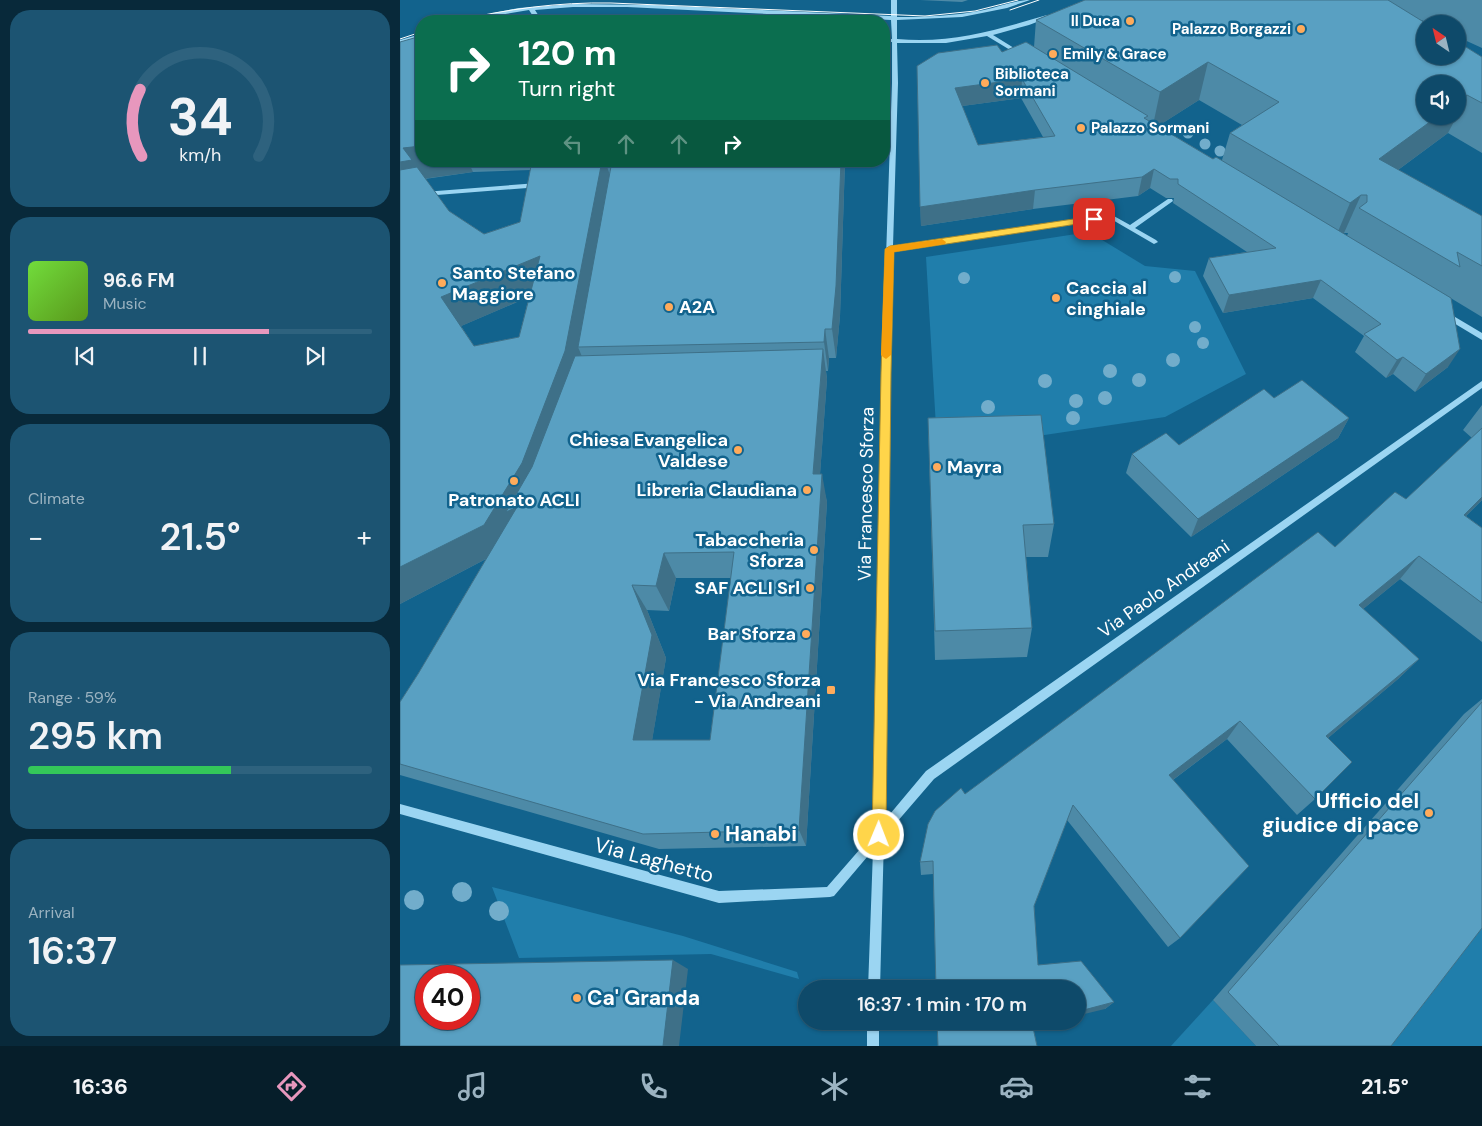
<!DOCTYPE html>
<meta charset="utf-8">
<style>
:root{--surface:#0e4a6a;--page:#1c5472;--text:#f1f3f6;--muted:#9bb3c1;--line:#2e627e;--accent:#e797bd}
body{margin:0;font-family:"DM Sans",sans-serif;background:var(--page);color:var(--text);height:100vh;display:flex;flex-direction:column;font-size:19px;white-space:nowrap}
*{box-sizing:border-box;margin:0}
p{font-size:16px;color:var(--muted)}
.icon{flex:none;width:28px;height:28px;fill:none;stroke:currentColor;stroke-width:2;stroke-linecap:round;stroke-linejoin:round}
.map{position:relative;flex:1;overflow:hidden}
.sheet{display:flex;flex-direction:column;gap:10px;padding:10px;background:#08293a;width:400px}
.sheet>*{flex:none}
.banner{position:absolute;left:15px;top:15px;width:475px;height:152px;border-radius:20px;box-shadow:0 1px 4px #0004,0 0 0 1px var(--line);background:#0b6e4f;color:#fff;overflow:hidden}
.needle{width:32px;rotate:325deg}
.fabs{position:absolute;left:1016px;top:15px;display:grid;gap:10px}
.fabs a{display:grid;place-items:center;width:50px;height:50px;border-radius:50%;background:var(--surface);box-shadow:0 1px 4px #0004,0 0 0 1px var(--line);font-size:25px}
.speed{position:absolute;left:15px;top:965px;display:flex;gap:10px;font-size:25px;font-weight:700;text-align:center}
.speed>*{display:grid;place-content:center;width:65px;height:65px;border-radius:50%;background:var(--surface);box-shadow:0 1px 4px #0004,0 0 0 1px var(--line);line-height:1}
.speed .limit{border:8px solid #d22;background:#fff;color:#111}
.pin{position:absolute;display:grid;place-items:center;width:42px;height:42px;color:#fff;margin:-21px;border-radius:10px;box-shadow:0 2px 8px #0006}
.me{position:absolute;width:55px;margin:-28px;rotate:1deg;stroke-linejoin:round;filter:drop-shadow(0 0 4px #0008)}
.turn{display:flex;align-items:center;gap:18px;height:105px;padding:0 20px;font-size:22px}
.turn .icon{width:65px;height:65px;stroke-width:2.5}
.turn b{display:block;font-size:35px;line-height:42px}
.lanes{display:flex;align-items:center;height:48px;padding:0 20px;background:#0003;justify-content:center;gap:25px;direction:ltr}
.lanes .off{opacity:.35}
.big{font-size:38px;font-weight:600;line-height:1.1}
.sheet .widget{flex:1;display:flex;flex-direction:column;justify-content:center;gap:8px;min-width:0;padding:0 18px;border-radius:20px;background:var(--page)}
.sheet .dial{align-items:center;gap:0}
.dial svg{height:130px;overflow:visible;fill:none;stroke:var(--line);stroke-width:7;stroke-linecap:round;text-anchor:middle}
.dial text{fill:var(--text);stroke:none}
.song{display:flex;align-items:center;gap:15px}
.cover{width:60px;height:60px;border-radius:8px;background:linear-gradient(135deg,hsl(100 70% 55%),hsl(90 70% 35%))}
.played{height:5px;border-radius:2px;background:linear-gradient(90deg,var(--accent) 70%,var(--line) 70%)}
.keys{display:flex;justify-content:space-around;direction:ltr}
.heat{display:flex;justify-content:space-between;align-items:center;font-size:28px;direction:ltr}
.charge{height:8px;border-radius:4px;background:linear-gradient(90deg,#34c759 59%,var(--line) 0)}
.trip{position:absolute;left:398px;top:980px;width:288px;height:50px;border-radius:25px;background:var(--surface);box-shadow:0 1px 4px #0004,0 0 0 1px var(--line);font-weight:600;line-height:50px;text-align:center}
.menu{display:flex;height:80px;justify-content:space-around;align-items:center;background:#061e2a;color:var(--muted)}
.menu .icon{width:35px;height:35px}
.menu .on{color:var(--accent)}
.menu b{font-size:22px;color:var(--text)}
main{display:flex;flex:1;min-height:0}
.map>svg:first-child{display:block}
.green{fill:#207eab}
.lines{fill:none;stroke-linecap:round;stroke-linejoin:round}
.minor{fill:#9bd5f2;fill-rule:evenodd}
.tram{stroke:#fff;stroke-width:1}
.tree{fill:#72adcb}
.wall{fill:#4d8aa7;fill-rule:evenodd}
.shaded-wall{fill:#3e7088}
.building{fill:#59a0c2;stroke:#3e7088;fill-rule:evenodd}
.route{fill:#ffd54a;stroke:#a68a30}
.slow{fill:#f59e0b}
.poi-dot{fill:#ffab5b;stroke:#12638d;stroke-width:2}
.labels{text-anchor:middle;stroke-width:5;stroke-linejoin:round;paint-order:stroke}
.far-poi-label{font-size:15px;font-weight:bold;fill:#fff;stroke:#12638d;text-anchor:start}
.poi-label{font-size:18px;font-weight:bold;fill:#fff;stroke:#12638d;text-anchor:end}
.street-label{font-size:18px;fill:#fff;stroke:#12638d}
.near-poi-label{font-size:21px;font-weight:bold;fill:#fff;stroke:#12638d;text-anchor:start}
.near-street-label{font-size:21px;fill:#fff;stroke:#12638d}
</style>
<main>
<section class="sheet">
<div class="widget dial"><svg viewBox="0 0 100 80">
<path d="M14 69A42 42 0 1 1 86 69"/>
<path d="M14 69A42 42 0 0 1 13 28" stroke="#e797bd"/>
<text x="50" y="56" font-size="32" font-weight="700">34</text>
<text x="50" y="72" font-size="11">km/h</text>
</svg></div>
<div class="widget">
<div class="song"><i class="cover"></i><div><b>96.6 FM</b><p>Music</p></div></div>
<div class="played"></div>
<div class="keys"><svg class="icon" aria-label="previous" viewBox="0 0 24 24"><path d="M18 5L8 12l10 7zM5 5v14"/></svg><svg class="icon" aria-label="pause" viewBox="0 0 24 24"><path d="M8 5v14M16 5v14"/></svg><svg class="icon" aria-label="next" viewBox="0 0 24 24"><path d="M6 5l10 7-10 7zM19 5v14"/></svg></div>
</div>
<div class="widget"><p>Climate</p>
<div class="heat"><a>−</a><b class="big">21.5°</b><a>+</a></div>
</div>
<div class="widget"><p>Range · 59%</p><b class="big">295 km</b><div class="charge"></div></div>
<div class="widget"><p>Arrival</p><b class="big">16:37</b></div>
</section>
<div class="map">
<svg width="1082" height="1046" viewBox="0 0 1082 1046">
<rect width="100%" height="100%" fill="#12638d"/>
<g class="green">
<path d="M689,232L745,266L795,271L846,374L765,417L578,445L537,444L526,257Z"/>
<path d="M92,887L283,936L397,972L399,979L311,954L119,958Z"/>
<path d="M1082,903V1046H970Z"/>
<path d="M813,1000L856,1046H771Z"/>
</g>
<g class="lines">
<g class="minor">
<path d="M491,0H497V17C526,17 555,16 584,10C599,7 614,0 630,0L607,8L562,17L497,20V39C552,44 596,30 647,15L650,17L629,25L593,35L622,53V55L620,56L587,36L546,43H497L498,83L493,246L712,215L730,225L768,199H772L773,201L735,228L756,240L758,242L754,244L711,219L493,251L490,373L485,820L526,771L1082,381V388L534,779L484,837L480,989H468L473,850L434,896L430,897L319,903L0,814V804L319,891L427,887L474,833L482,373L492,83V42H484V38L492,39L491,20L227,7H173L135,10L142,21H136L129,10L93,16L74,21H65L93,13L119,8L173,4L254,5L491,16Z"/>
<path d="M21,34V38L0,44V40Z"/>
<path d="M138,183L141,185L140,187L24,196L21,194L24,192Z"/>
<path d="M1045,311L1082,333V340L1042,316L1041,314L1042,312Z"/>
<rect x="467" y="1021" width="12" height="25"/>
</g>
<g class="tram">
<path d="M610,10L639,0"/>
<path d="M56,21C107,9 158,2 211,3L525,16L575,11L618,0"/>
<path d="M0,39L21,32"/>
</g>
</g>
<g class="tree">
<circle cx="788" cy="133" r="5.5"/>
<circle cx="805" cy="144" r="5.5"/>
<circle cx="820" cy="151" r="5.5"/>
<circle cx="775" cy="277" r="6"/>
<circle cx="564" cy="278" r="6"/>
<circle cx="795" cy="327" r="6"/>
<circle cx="803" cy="343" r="6"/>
<circle cx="773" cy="360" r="7"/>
<circle cx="710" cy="371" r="7"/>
<circle cx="739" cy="380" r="7"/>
<circle cx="645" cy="381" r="7"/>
<circle cx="705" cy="398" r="7"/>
<circle cx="676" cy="401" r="7"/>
<circle cx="588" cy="407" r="7"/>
<circle cx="673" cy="418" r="7"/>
<circle cx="62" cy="892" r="10"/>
<circle cx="14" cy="900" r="10"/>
<circle cx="99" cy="911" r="10"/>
</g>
<g class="wall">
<path d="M520,0H568L562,2Z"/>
<path d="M685,0H1082V48L1058,37V24H1030L1019,19L1082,57V153L1048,133L998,170L1082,216V317L1044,294L1048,367L1015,392L993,374L986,378L955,352L964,336L913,298L823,313L803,276L809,258L847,252L773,203L774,198H766L750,188L738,196L633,209L521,226L517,66L602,52L634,47L636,20ZM1058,84V116H1025ZM621,98L643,137L578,145L562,106ZM799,100L842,125L830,133L822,160L813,159L758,126ZM943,233H948L947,236Z"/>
<path d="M21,161H445L440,316L436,358H429L428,371H426L427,379L420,474L427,502L406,846L259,849L0,775V702L18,674L86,559L0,604ZM131,170L120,222L84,234L49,211L25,179L73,172ZM129,297L119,337L74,346L61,326ZM276,578H331L310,740H252L266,658L247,610L269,611Z"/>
<path d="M874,398L949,418L938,438L791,537L726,473L732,454L779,445Z"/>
<path d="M1082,405V500L1066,516L1082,528V642L1000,579L963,609L1019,659L998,679L928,738L915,799L897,815L827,739L773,780L780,938L768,947L667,820L634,906L638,965L714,1002L705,1009L536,989L533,874L521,875L520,862L565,794L1006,499L1072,438L1063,430Z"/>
<path d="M528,418L654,524L648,557H626L632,628L627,657L535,660Z"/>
<path d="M1082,699V928L991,1046H856L813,1000L1064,714Z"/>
</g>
<g class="shaded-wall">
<path d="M808,62L799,100L752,130L760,92Z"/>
<path d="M622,79L621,98L555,107V88Z"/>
<path d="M1067,95L1058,115V102Z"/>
<path d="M1038,116H1057L1048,133L964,195L979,159Z"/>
<path d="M21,146V161H68L73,172L22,179L0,197V162L3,148Z"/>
<path d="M202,161H205L214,186L178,347L183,359L103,550L0,604V567L84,525Z"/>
<path d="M209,161H218L214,178Z"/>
<path d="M441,161H445L440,316L436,358L432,329Z"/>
<path d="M754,169L750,188L738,196L742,177Z"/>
<path d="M635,190L633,209L521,226L520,207Z"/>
<path d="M961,195L944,233L934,241L950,203Z"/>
<path d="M140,256L154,286L59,327L41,297Z"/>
<path d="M921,280L913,298L823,313L829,295Z"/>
<path d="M425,329L429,358L428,371L424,342Z"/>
<path d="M423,349L427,379L418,502L413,474Z"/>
<path d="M1060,349L1048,367L1015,392L1026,374Z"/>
<path d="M1003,357L993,374L986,378L997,360Z"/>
<path d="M949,418L938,438L791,537L798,519Z"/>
<path d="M422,474L427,502L406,846L399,830Z"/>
<path d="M1082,497V500L1043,539L1064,515Z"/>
<path d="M264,553L276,578L269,611L256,586Z"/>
<path d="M1019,556L1000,579L941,627L959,605Z"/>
<path d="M232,585L247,610L266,658L249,759L233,740Z"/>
<path d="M1019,659L998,679L909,754L926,736Z"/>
<path d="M840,721L827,739L758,791L769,775Z"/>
<path d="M273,960L288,969L279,1046H263Z"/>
<path d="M714,1002L705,1009L676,1016V1012Z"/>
<path d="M639,1021H656L627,1029L632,1023Z"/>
</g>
<g class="building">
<path d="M685,0H988L1027,24H1025V56H1058V42L1082,57V103L1067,95L1058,102V84H1025V116H1038L979,159L1082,216V266L1057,252L1060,267L959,208L967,202V195H961L950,203L830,133L879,102L808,62L760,92L636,20Z"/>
<path d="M219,17L218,21H116L130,20Z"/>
<path d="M21,36V146L3,148L12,160L0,162V42Z"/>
<path d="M626,42L748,116L744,118L813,159L816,157L1051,298L1060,349L1026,374L1003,357L997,360L964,334L981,324L921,280L829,295L809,258L876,248L778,184V179H770L754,169L742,177L635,190L520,207L517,66L538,53L597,45L602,52ZM622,79L655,136L578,145L555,88Z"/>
<path d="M132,161H202L165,351L122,463L84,525L0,567V170L17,167L49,211L84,234L120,222ZM140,256L119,337L74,346L41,297Z"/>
<path d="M212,161H441L436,286L432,329H425L424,342L178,347Z"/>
<path d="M423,349L413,474H422L399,830L243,834L0,764V702L18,674L117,507L106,512L132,467L175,356ZM334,552L310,740H233L252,635L232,585L256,586L264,553Z"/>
<path d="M902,380L949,418L798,519L732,454L766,433L779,445L864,389L874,398Z"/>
<path d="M641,415L654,524L623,525L632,628L535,631L528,418Z"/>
<path d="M1082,428V497L1064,515L1082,528V603L1019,556L959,605L1019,659L926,736L952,762L915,799L840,721L769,775L849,866L780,938L673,805L634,906L638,965L681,961L714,1002L676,1012V989H536L533,861L520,862L528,824L535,811L561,788L565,794L918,532L935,547L995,492L1006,499Z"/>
<path d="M1082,702V928L991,1046H879L828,992Z"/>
<path d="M273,960L263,1046H0V965ZM26,976H69V1019H26Z"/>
<path d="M537,1021H639L632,1023L637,1046H538Z"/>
</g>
<path class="route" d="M694,216L697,217V221L494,252L491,373L486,835L484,840L479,842L474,840L472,835L481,373L485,249L490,246Z"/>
<path class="slow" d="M542,239L546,242L545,244L494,252L491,355L486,359L483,357L481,355L485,249L490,246Z"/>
<g class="poi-dot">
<circle cx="730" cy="21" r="5"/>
<circle cx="901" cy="29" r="5"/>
<circle cx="653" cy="54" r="5"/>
<circle cx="585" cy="83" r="5"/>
<circle cx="681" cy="128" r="5"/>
<circle cx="42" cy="283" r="5"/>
<circle cx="656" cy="298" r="5"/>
<circle cx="269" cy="307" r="5"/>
<circle cx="338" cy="450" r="5"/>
<circle cx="537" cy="467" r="5"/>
<circle cx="114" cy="481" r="5"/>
<circle cx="407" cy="490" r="5"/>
<circle cx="414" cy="550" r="5"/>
<circle cx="410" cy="588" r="5"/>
<circle cx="406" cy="634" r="5"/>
<rect x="426" y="685" width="10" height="10" rx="2.5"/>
<circle cx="1029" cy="813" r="5"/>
<circle cx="315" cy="834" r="5"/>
<circle cx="177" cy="998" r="5"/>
</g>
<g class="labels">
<g class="far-poi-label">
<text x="720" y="26" text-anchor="end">Il Duca</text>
<text x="891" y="34" text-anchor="end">Palazzo Borgazzi</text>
<text x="663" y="59">Emily &amp; Grace</text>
<text x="595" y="79">Biblioteca<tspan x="595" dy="17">Sormani</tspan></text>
<text x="691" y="133">Palazzo Sormani</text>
</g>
<g class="poi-label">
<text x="52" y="279" text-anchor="start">Santo Stefano<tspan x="52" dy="21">Maggiore</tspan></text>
<text x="666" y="294" text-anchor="start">Caccia al<tspan x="666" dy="21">cinghiale</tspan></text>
<text x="279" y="313" text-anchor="start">A2A</text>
<text x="328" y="446">Chiesa Evangelica<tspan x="328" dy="21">Valdese</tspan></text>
<text x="547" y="473" text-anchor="start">Mayra</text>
<text x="397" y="496">Libreria Claudiana</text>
<text x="114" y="506" text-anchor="middle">Patronato ACLI</text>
<text x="404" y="546">Tabaccheria<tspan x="404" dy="21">Sforza</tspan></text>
<text x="400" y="594">SAF ACLI Srl</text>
<text x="396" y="640">Bar Sforza</text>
<text x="421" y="686">Via Francesco Sforza<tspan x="421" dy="21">- Via Andreani</tspan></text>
</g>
<g class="street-label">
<text transform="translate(466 494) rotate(-89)" y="6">Via Francesco Sforza</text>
<text transform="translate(764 589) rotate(-35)" y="6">Via Paolo Andreani</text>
</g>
<g class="near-poi-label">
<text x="1019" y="808" text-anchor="end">Ufficio del<tspan x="1019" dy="24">giudice di pace</tspan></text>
<text x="325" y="841">Hanabi</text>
<text x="187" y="1005">Ca' Granda</text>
</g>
<g class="near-street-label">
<text transform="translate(254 860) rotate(15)" y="7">Via Laghetto</text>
</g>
</g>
</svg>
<div class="fabs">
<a><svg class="needle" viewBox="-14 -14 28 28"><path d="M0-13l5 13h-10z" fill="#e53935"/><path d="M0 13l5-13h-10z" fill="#9bb3c1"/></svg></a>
<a><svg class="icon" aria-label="sound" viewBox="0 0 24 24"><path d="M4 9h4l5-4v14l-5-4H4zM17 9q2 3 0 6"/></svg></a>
</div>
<div class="speed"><div class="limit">40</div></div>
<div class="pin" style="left:694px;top:219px;background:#d93025"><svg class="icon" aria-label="arrive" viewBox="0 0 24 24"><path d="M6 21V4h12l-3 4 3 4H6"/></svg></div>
<svg class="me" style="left:479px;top:835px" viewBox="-20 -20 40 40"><circle r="17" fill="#ffd54a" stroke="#fff" stroke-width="3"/><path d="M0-11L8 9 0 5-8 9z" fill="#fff"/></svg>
<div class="trip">16:37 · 1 min · 170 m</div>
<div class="banner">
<div class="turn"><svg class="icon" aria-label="right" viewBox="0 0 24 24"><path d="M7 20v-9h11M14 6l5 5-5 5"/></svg><div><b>120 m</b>Turn right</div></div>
<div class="lanes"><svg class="icon off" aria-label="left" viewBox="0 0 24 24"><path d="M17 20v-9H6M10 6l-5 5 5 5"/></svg><svg class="icon off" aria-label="ahead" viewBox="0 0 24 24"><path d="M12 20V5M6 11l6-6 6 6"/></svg><svg class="icon off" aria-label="ahead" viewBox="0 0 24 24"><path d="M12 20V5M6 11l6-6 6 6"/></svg><svg class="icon" aria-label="right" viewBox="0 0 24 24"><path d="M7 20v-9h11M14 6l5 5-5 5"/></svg></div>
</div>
</div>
</main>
<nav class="menu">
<b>16:36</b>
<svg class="icon on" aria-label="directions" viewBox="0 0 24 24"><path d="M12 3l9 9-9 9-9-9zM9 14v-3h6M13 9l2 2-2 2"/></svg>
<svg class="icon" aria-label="music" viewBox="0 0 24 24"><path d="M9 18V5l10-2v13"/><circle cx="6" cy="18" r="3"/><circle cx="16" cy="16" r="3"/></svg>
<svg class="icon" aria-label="phone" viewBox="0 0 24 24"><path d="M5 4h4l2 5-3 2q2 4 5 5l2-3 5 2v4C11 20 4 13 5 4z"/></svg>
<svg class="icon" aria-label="climate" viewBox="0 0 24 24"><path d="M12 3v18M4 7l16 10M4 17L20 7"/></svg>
<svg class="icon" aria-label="car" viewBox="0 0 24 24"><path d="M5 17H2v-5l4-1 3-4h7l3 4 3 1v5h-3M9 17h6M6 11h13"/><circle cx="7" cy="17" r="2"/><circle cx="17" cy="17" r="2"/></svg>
<svg class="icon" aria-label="filters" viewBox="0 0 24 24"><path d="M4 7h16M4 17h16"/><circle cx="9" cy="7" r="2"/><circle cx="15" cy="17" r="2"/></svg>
<b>21.5°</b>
</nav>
